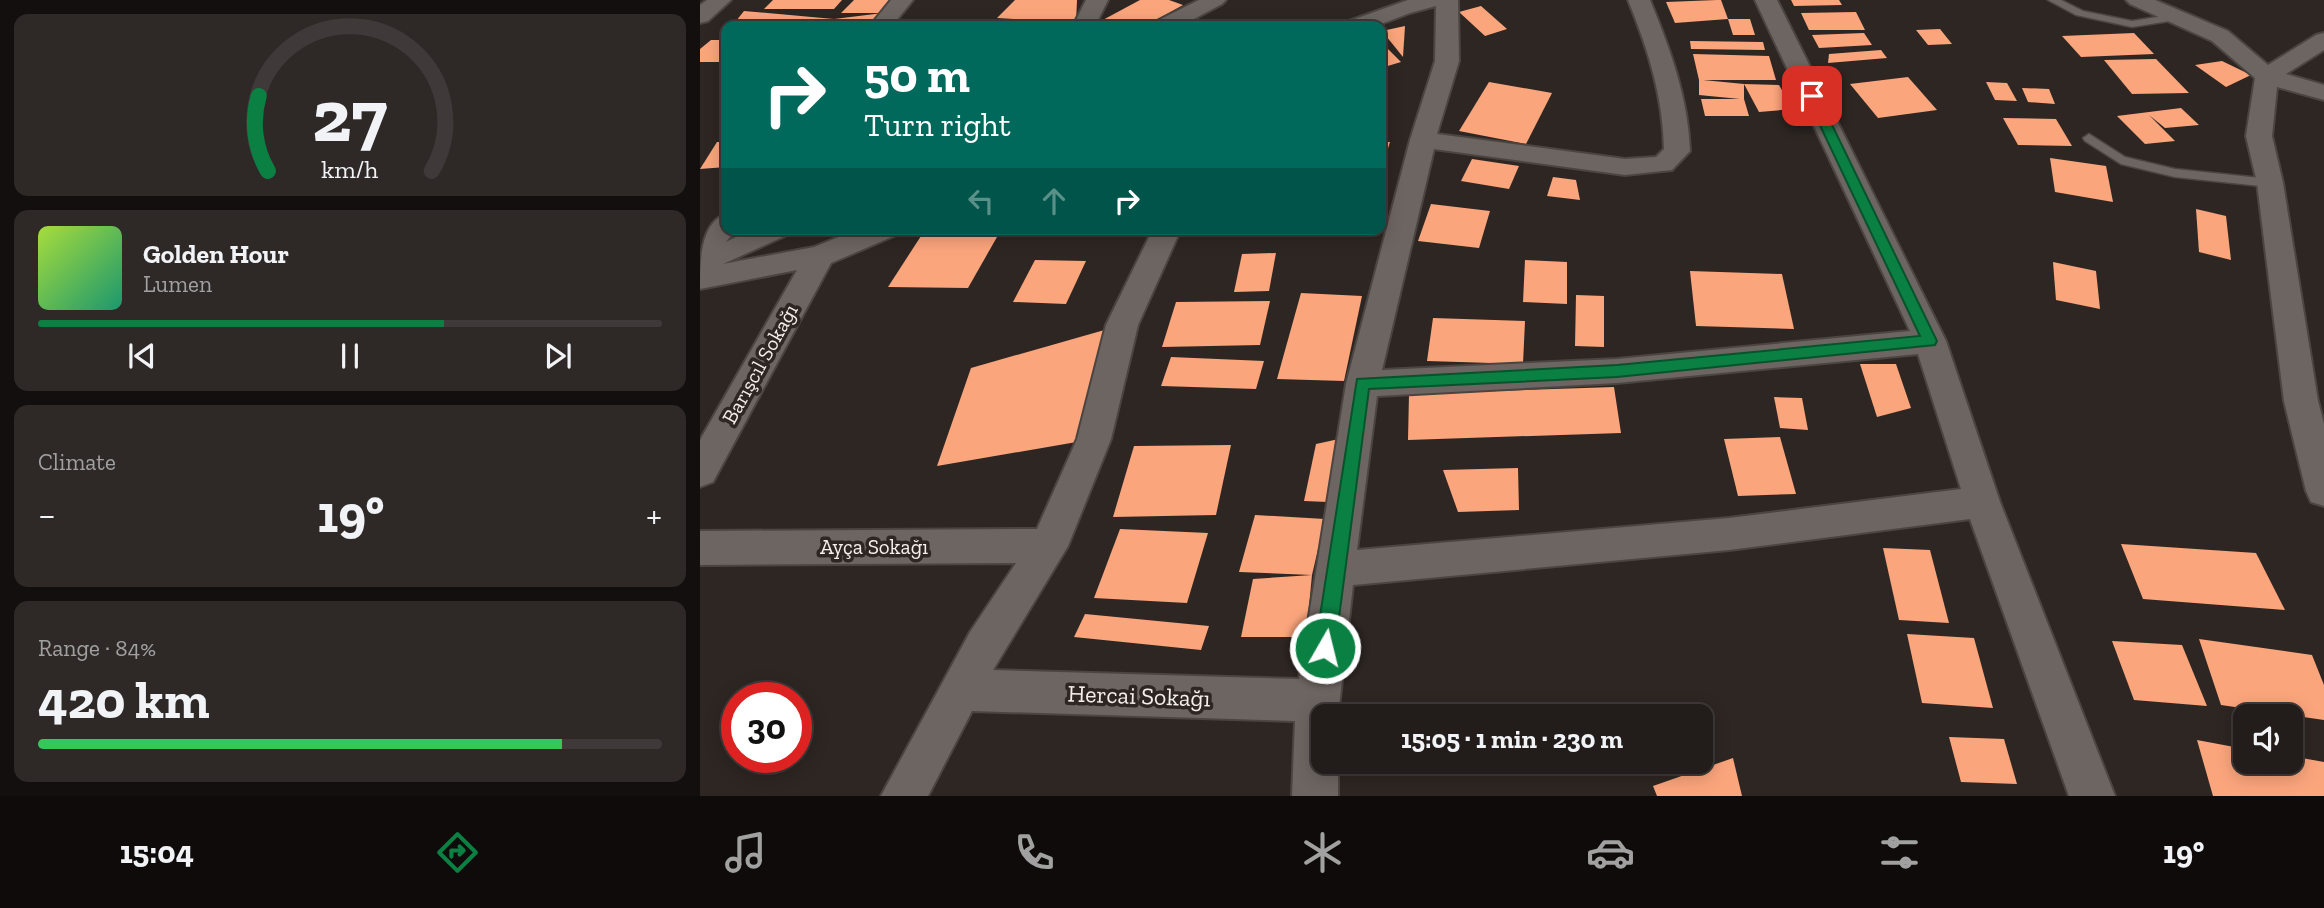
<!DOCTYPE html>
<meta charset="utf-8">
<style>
:root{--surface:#221c1a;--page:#2e2927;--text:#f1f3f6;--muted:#a2a1a2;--line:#3f3a39;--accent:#0b8043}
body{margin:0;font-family:"Zilla Slab",serif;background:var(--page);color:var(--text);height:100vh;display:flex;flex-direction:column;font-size:26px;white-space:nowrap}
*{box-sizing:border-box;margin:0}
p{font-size:23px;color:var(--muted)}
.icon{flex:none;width:38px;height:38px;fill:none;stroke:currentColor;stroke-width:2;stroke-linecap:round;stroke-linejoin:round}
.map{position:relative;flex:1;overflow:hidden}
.details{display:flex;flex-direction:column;gap:14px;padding:14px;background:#130f0e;width:700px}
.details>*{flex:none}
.hud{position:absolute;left:21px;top:21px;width:665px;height:214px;border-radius:14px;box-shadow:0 4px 18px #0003,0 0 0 2px var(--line);background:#00695c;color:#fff;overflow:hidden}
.tools{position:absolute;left:1533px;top:704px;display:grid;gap:14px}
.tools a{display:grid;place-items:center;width:70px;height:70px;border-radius:14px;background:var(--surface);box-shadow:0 4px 18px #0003,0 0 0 2px var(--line);font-size:35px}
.speed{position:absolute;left:21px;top:682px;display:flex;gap:14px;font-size:35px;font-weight:700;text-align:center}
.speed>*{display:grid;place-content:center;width:91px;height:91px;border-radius:50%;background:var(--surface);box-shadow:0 4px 18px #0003,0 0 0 2px var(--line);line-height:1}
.speed .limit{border:10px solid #d22;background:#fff;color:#111}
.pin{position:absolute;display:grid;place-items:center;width:60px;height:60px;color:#fff;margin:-30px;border-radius:14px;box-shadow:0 4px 10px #0006}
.me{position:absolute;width:77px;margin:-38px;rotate:8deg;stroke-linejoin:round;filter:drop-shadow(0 0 5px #0008)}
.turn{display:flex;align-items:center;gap:24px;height:147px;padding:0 28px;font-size:32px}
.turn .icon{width:91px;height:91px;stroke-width:2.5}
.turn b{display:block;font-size:49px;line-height:60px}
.lanes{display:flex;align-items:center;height:66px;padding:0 28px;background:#0003;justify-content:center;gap:35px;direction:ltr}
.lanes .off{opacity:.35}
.big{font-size:52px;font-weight:700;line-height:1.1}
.details .widget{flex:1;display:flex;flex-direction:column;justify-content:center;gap:10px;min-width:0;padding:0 24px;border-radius:14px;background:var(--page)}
.details .dial{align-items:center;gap:0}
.dial svg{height:182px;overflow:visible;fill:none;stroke:var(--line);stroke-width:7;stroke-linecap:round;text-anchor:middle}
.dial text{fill:var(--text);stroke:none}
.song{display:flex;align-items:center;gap:21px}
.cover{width:84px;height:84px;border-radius:10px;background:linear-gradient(135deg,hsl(80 70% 55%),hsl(160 70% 35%))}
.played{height:7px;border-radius:4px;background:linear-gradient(90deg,var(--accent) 65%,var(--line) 65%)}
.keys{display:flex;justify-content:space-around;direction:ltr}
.heat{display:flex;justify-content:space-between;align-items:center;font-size:38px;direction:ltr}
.charge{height:10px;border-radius:5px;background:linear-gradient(90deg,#34c759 84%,var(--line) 0)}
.trip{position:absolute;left:611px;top:704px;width:402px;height:70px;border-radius:14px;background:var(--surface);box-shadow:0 4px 18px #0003,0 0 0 2px var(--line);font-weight:700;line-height:70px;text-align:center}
.tabs{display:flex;height:112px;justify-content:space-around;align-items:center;background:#0e0b0a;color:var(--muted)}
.tabs .icon{width:49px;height:49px}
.tabs .on{color:var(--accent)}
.tabs b{font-size:32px;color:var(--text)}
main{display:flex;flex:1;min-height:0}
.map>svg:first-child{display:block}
.building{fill:#fba57c}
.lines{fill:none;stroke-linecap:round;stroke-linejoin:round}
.lane-casing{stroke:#4b4542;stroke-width:3}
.street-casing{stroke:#4b4542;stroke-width:4}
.lane{fill:#6d6561;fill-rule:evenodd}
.street{fill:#6d6561;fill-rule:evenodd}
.route{fill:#0b8043;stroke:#07532c;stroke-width:2}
.labels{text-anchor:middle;stroke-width:7;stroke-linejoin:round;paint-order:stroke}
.street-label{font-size:21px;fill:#f4efec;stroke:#2d2623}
.near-street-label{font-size:24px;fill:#f4efec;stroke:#2d2623}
</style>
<main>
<section class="details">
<div class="widget dial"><svg viewBox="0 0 100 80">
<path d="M14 69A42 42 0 1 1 86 69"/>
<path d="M14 69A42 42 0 0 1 10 36" stroke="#0b8043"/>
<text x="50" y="56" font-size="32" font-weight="700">27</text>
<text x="50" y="72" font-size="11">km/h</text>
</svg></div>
<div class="widget">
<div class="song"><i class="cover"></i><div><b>Golden Hour</b><p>Lumen</p></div></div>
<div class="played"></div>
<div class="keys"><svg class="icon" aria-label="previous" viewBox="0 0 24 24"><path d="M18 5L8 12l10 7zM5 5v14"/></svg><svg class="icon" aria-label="pause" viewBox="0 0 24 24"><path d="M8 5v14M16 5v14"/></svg><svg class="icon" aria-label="next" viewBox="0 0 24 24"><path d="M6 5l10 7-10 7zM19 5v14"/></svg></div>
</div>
<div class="widget"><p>Climate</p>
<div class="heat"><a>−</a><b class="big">19°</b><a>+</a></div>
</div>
<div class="widget"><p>Range · 84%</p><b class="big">420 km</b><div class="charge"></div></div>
</section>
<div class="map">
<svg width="1624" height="796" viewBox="0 0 1624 796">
<rect width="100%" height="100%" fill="#2d2623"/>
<g class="building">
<path d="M73,0H142L134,9H64Z"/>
<path d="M154,0H195L183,13L170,26H130L134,19L183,13H141Z"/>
<path d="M315,0H377L376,23L297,18Z"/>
<path d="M440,0H469L483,5L445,26H409L399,22Z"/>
<path d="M1017,0H1021L1028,19L975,23L966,2Z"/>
<path d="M1091,0H1139L1142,5L1094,6Z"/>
<path d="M781,6L807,29L785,36L759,12Z"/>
<path d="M44,11L134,19L123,26H32Z"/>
<path d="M1156,12L1165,30H1109L1101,13Z"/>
<path d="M1028,19H1050L1055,35H1033Z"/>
<path d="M705,26L703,57L682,31Z"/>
<path d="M1240,29L1252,44L1228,45L1216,30Z"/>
<path d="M1164,33L1172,45L1119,48L1112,35Z"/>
<path d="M1434,33L1454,54L1381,57L1362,36Z"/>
<path d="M11,40H26V62H0V49Z"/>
<path d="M990,41L1063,42L1065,50L991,49Z"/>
<path d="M681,42L701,62L681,68Z"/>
<path d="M1181,50L1187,58L1128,63L1129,54Z"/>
<path d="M993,54L1069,56L1076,80H1003L1044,84V99L1049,116H1005L1001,99H1040L999,95V80Z"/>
<path d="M1456,59L1489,93L1432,94L1404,60Z"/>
<path d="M1522,61L1551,75L1526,87L1495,65Z"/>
<path d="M1208,77L1237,110L1178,118L1150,84Z"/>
<path d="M789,82L852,93L826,144L759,131Z"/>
<path d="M1286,82L1307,83L1317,101L1295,100Z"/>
<path d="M1044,84L1079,85L1093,109L1059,112Z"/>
<path d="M1322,88L1349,89L1355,104L1328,102Z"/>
<path d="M1481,108L1499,125L1465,128L1449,115L1475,141L1445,144L1417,116Z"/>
<path d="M1303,118L1356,119L1372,146L1318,145Z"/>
<path d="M17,142H26V167L0,169Z"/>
<path d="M681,142H690L685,158H681Z"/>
<path d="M1350,158L1406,166L1413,202L1355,192Z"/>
<path d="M772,159L819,166L809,189L761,181Z"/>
<path d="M853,177L876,180L880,200L847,196Z"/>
<path d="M731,204L790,211L779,248L718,241Z"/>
<path d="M1496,209L1526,216L1531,260L1499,252Z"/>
<path d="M221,236L297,237L268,288L188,287Z"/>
<path d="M576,253L569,291L534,292L542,254Z"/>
<path d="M335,260L386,261L366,304L313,302Z"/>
<path d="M825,260L867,262V304L823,302Z"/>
<path d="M1353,262L1396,271L1400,309L1356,300Z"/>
<path d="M990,271L1082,274L1094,329L996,326Z"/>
<path d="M601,293L662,296L644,381L577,379Z"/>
<path d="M876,295L904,296V347L875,346Z"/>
<path d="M570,301L560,345L462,347L476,302Z"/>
<path d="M733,318L825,321L823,364L727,361Z"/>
<path d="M422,325L394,439L237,466L271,368Z"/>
<path d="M471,357L564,361L556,389L461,386Z"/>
<path d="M1160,364H1196L1211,408L1177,417Z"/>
<path d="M914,387L921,433L708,440L709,394Z"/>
<path d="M1074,397L1102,398L1108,430L1080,428Z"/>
<path d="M1080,437L1096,494L1038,496L1024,439Z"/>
<path d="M639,439L628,502L604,501L616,444Z"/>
<path d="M531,445L516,515L413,517L434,446Z"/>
<path d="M818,468L819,510L758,512L743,470Z"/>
<path d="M555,515L625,519L612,575L539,572Z"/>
<path d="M420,529L508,533L487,603L394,598Z"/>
<path d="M1421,544L1556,553L1585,610L1443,599Z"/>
<path d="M1183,548L1230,550L1249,623L1199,620Z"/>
<path d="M612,575L606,637H541L553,579Z"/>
<path d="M385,614L509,626L501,650L374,637Z"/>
<path d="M1207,634L1274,638L1293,708L1222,703Z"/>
<path d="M1499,639L1612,655L1624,685V720L1521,705Z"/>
<path d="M1412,641L1482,645L1507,706L1434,700Z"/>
<path d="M1249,737L1304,739L1317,784L1261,782Z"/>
<path d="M1497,740L1545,749V761H1591V756L1624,762V796H1513Z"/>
<path d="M1033,758L1042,796H957L953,786Z"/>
</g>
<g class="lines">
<defs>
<g id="lane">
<path d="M1348,0H1361L1383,11L1432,21L1476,14L1481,17L1476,20L1432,27L1376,15Z"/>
<path d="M1389,134L1425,157L1475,169L1570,179L1576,183L1570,187L1475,177L1421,164L1385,141L1383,138Z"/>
</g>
<g id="street">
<path d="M7,0H31L8,21L0,23V5Z"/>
<path d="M191,0H213L192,26H170Z"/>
<path d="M386,0H408L395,26H373Z"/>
<path d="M499,0H526L522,4L481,26H454L457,21Z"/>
<path d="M708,0H758L759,61L737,134L925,159L956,157L964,149C963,96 948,49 928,0H950C970,49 988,97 990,151L972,170L925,175L734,149L682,370L917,359L1210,331L1055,0H1077L1246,341L1300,502L1415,796H1369L1270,519L1029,550L653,585L638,716H623V761H638V796H592L595,721L272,711L228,796H181L270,632L316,563L0,565V531L337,529L377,439L406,325L453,229H481L438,325L411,439L368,546L293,670L599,679L646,384L710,140L735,61L736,6L710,13L676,26H646L649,21ZM1218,354L1261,489L1029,518L657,550L677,396L917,383Z"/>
<path d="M1426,0H1455L1528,31L1568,65L1616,35L1624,33V50L1586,74L1624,85V100L1577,87L1572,136L1583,183L1618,401L1624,424V506L1611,502L1606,491L1584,401L1557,183L1546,136L1555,78L1512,41L1430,4Z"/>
<path d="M26,214V229H36L26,242L52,229H89L85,236L23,264L114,247L158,229H198L194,236L131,263L13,482L0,487V440L97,270L0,289C0,262 0,223 26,214Z"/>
</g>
</defs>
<use href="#lane" class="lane-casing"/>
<use href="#street" class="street-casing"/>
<use href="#lane" class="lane"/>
<use href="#street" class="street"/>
</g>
<path class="route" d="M1112,93L1118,96L1237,341L1235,345L917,377L669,389L635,648L632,655L625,658L618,655L615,648L657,379L917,365L1220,336L1106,96Z"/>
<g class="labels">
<g class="street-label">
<text transform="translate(60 364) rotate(-61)" y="7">Barışcıl Sokağı</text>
<text x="174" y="554">Ayça Sokağı</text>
</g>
<g class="near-street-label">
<text transform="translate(439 696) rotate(2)" y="8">Hercai Sokağı</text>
</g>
</g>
</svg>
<div class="tools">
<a><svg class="icon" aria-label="sound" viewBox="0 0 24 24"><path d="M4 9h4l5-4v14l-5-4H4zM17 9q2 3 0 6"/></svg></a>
</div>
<div class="speed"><div class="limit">30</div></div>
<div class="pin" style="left:1112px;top:96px;background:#d93025"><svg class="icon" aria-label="arrive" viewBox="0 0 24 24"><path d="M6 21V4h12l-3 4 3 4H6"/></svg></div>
<svg class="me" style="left:625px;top:648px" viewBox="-20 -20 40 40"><circle r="17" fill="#0b8043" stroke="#fff" stroke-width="3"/><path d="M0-11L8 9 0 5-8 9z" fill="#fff"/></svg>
<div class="trip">15:05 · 1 min · 230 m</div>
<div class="hud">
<div class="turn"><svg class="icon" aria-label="right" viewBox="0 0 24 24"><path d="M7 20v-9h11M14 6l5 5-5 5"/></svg><div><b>50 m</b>Turn right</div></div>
<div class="lanes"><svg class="icon off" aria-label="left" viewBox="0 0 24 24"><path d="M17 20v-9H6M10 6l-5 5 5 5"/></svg><svg class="icon off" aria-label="ahead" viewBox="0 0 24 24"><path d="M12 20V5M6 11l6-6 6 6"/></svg><svg class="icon" aria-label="right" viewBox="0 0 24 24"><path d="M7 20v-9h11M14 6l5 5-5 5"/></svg></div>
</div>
</div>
</main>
<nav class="tabs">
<b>15:04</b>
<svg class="icon on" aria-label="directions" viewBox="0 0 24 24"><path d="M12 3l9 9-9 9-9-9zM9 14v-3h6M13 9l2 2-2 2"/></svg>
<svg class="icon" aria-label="music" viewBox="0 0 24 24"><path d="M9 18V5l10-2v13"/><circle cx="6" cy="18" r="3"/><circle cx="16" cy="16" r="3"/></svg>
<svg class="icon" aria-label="phone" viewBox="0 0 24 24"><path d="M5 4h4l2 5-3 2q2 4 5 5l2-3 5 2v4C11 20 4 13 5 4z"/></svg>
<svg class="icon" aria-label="climate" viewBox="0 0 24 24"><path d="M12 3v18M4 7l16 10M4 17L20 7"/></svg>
<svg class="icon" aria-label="car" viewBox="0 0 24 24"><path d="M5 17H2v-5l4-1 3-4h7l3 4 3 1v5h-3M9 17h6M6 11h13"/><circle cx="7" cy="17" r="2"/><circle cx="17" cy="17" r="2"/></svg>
<svg class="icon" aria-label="filters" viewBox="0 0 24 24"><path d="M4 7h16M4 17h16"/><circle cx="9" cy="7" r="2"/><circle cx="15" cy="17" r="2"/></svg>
<b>19°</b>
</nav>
